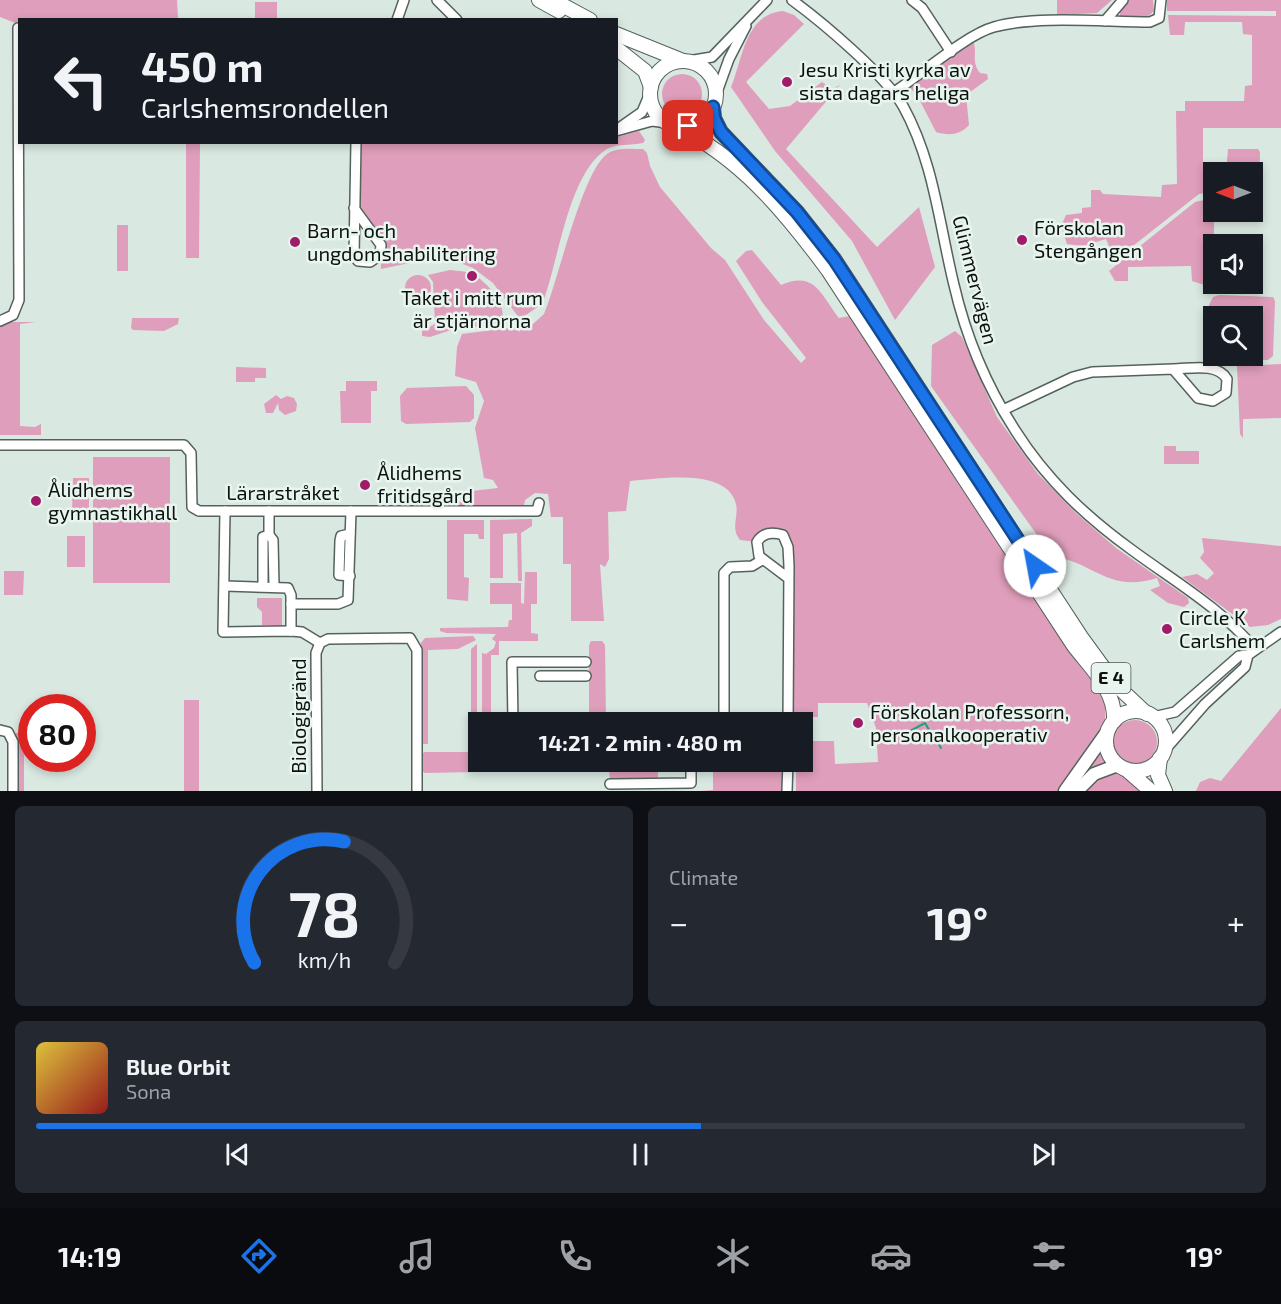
<!DOCTYPE html>
<meta charset="utf-8">
<style>
:root{--surface:#171b24;--page:#242831;--text:#f1f3f6;--muted:#9ea1a6;--line:#363941;--accent:#1a73e8}
body{margin:0;font-family:"Exo 2",sans-serif;background:var(--page);color:var(--text);height:100vh;display:flex;flex-direction:column;font-size:22px;white-space:nowrap}
*{box-sizing:border-box;margin:0}
p{font-size:20px;color:var(--muted)}
.icon{flex:none;width:33px;height:33px;fill:none;stroke:currentColor;stroke-width:2;stroke-linecap:round;stroke-linejoin:round}
.map{position:relative;height:791px;overflow:hidden}
.details{display:flex;flex-direction:column;gap:15px;padding:15px;background:#0d0f14;flex:1}
.details>*{flex:none}
.top-card{position:absolute;left:18px;top:18px;width:600px;height:126px;border-radius:0px;box-shadow:0 3px 9px #0003;background:#171b24;color:var(--text);overflow:hidden}
.needle{width:39px;rotate:270deg}
.fabs{position:absolute;left:1203px;top:162px;display:grid;gap:12px}
.fabs a{display:grid;place-items:center;width:60px;height:60px;border-radius:0px;background:var(--surface);box-shadow:0 3px 9px #0003;font-size:30px}
.speed{position:absolute;left:18px;top:694px;display:flex;gap:12px;font-size:30px;font-weight:700;text-align:center}
.speed>*{display:grid;place-content:center;width:78px;height:78px;border-radius:50%;background:var(--surface);box-shadow:0 3px 9px #0003;line-height:1}
.speed .limit{border:9px solid #d22;background:#fff;color:#111}
.pin{position:absolute;display:grid;place-items:center;width:51px;height:51px;color:#fff;margin:-26px;border-radius:12px;box-shadow:0 3px 9px #0006}
.me{position:absolute;width:66px;margin:-33px;rotate:327deg;stroke-linejoin:round;filter:drop-shadow(0 0 4px #0008)}
.turn{display:flex;align-items:center;gap:21px;height:126px;padding:0 24px;font-size:27px}
.turn .icon{width:78px;height:78px;stroke-width:2.5}
.turn b{display:block;font-size:42px;line-height:51px}
.big{font-size:45px;font-weight:700;line-height:1.1}
.details .widget{flex:1;display:flex;flex-direction:column;justify-content:center;gap:9px;min-width:0;padding:0 21px;border-radius:9px;background:var(--page)}
.details .dial{align-items:center;gap:0}
.dial svg{height:156px;overflow:visible;fill:none;stroke:var(--line);stroke-width:7;stroke-linecap:round;text-anchor:middle}
.dial text{fill:var(--text);stroke:none}
.song{display:flex;align-items:center;gap:18px}
.cover{width:72px;height:72px;border-radius:9px;background:linear-gradient(135deg,hsl(50 70% 55%),hsl(0 70% 35%))}
.played{height:6px;border-radius:3px;background:linear-gradient(90deg,var(--accent) 55%,var(--line) 55%)}
.keys{display:flex;justify-content:space-around;direction:ltr}
.heat{display:flex;justify-content:space-between;align-items:center;font-size:33px;direction:ltr}
.details .tiles{flex:1;display:grid;gap:15px;grid-template-columns:1fr 1fr}
.widget:last-child{grid-column:span 2}
.trip{position:absolute;left:468px;top:712px;width:345px;height:60px;border-radius:0px;background:var(--surface);box-shadow:0 3px 9px #0003;font-weight:700;line-height:60px;text-align:center}
.tab-bar{display:flex;height:96px;justify-content:space-around;align-items:center;background:#090b0e;color:var(--muted)}
.tab-bar .icon{width:42px;height:42px}
.tab-bar .selected{color:var(--accent)}
.tab-bar b{font-size:27px;color:var(--text)}
.map>svg:first-child{display:block}
.green{fill:#df9ebb;fill-rule:evenodd}
.lines{fill:none;stroke-linecap:round;stroke-linejoin:round}
.stream{stroke:#22a175;stroke-width:2}
.minor-casing{stroke:#55625c;stroke-width:12}
.major-casing{stroke:#55625c;stroke-width:15}
.highway-casing{stroke:#55625c;stroke-width:16}
.minor{stroke:#fff;stroke-width:9}
.major{stroke:#fff;stroke-width:12}
.highway{stroke:#fff;stroke-width:14}
.route-casing{stroke:#114b97;stroke-width:15}
.route{stroke:#1a73e8;stroke-width:10}
.poi-dot{fill:#a01b6a;stroke:#e7f5ee;stroke-width:2}
.labels{text-anchor:middle;stroke-width:5;stroke-linejoin:round;paint-order:stroke}
.shield{fill:#e7f5ee;stroke:#4e5552;stroke-width:1.5}
.shield-label{font-size:18px;font-weight:bold;fill:#0c110f}
.poi-label{font-size:20px;fill:#0c110f;stroke:#e7f5ee;text-anchor:start}
.street-label{font-size:20px;fill:#0c110f;stroke:#e7f5ee}
</style>
<div class="map">
<svg width="1281" height="791" viewBox="0 0 1281 791">
<rect width="100%" height="100%" fill="#d9e8e1"/>
<g class="green">
<path d="M0,0H177L178,19L20,20L18,24L0,17Z"/>
<path d="M1057,0H1112L1097,13L1060,15L1057,14Z"/>
<path d="M1129,0H1153L1154,11L1147,17H1120V11Z"/>
<path d="M1167,0H1281V128H1203V183H1213V192L1199,194L1115,260L1106,239L1083,246L1067,244L1061,226L1066,215L1082,213V208L1091,207V190H1100L1103,194L1161,197L1162,185L1177,184L1176,111H1185V101H1244L1245,86L1252,85V35L1243,34L1242,22H1185L1184,35H1170L1168,15L1276,16V11H1167Z"/>
<rect x="255" y="2" width="22" height="17"/>
<path d="M783,11L794,15L804,24L746,82L769,109L790,106L822,82L832,89L840,85L786,149L877,247L919,207L935,267L895,320L852,241L775,151L731,87C743,58 745,14 783,11Z"/>
<path d="M972,39C979,50 970,61 980,73L987,74L988,79L966,95L969,125C960,135 949,136 936,132L918,97L907,84Z"/>
<circle cx="682" cy="94" r="20"/>
<path d="M639,131L645,140L643,143C631,146 617,143 607,149C569,172 559,258 544,299L539,306L520,319L493,283L473,268L458,262L424,260L381,269C380,261 385,258 386,251C387,235 368,226 361,213C354,198 359,160 360,143L616,142L617,137Z"/>
<path d="M186,143H200L199,258H186Z"/>
<path d="M643,149L647,153L650,166L660,187L711,248L725,260L764,320L801,363L806,358L762,302L736,261L746,251L752,250L781,285C815,270 821,295 839,318L850,316L1105,696V735L1118,765L1151,779L1158,791H796V762H802L803,741H834L835,764L878,762L876,728L867,703H818V717H812V723H796V717L788,715V557L778,533L757,542L740,540C730,528 739,517 736,504C727,467 658,479 630,481L626,511L608,512L609,559L605,567L600,564L604,621H571V564H563V517H551L548,494L535,493L525,500L523,511H459V502L471,501L472,491L498,488L493,480L484,478L475,428L484,401L476,382L455,376L457,347L462,334L516,327L520,332L521,328L533,324L544,314C558,281 582,172 607,154C617,147 631,149 643,149Z"/>
<path d="M1228,149H1258L1260,152L1259,192H1253L1252,172H1226Z"/>
<path d="M1213,198L1214,212H1231V216H1214V284H1230V286L1220,290L1192,281L1191,266L1128,267V281H1115L1109,271L1195,202Z"/>
<rect x="117" y="225" width="11" height="46"/>
<path d="M450,270C457,271 467,271 473,274C487,282 512,309 499,324L451,330L430,337L422,336V331L435,324L433,282L428,275Z"/>
<circle cx="418" cy="288" r="13"/>
<path d="M1219,295L1273,297L1275,301L1273,356L1268,360H1212L1208,357L1209,305L1213,297ZM1252,316V356H1214V316Z"/>
<path d="M132,318H179L178,324L164,331L133,330L131,328Z"/>
<path d="M0,322H36L20,324V426L35,427L41,424V435H0Z"/>
<path d="M955,331L962,337L997,417L1038,474L1077,514L1116,548L1188,598L1189,603L1184,607L1168,603L1150,590L1160,586L1157,578C1107,593 1096,563 1052,556L931,386L932,345Z"/>
<path d="M1281,364V418L1243,419V438L1240,434L1237,366Z"/>
<path d="M236,367L266,368V378H255V382H236Z"/>
<path d="M346,381H377V391H371V423H341L340,391H346Z"/>
<path d="M466,386L474,395V418L470,422L406,424L401,421L400,396L407,388Z"/>
<path d="M276,395L281,399L287,396L294,398L297,404L296,411L285,415L279,410L278,403L273,413H266L264,404Z"/>
<path d="M1164,446H1176V451H1199V464H1164Z"/>
<rect x="93" y="457" width="77" height="126"/>
<path d="M73,478H89V510H72Z"/>
<path d="M532,519V526L521,533L522,581H518L517,533L503,534V578H490V520Z"/>
<path d="M447,520H484V539H479L478,534H464V577L469,578L468,601L447,599Z"/>
<rect x="67" y="536" width="18" height="31"/>
<path d="M1202,538L1281,546V619L1268,625L1250,627L1182,577L1197,574L1207,580L1214,573L1200,558L1204,552Z"/>
<path d="M4,571H24L23,595H4Z"/>
<path d="M525,572H537V604H531V633L538,634V641H499V655H491V723H482V653L486,654L494,648L496,642L492,639L496,634L446,633L440,631V628L508,627L509,620H512V604H490V583H521V603L524,604Z"/>
<path d="M257,598H282V626L262,625V612L257,607Z"/>
<path d="M473,636L476,640L458,649L428,650V744H421V643L425,638Z"/>
<path d="M591,641H602L605,645L606,723H589V645Z"/>
<path d="M477,644V768L474,772L425,773L421,771L420,758L424,752H471V649Z"/>
<rect x="184" y="700" width="15" height="91"/>
<path d="M1281,708V791H1196L1200,782L1210,778L1221,781Z"/>
<circle cx="1135" cy="742" r="22"/>
<path d="M16,733L31,734L30,745L24,746V791H18Z"/>
<path d="M609,762H658V783L610,784Z"/>
<path d="M713,762H788L787,791H701L713,790Z"/>
</g>
<g class="lines">
<g class="stream">
<path d="M901,736L925,723L931,733"/>
<path d="M935,738L941,748"/>
</g>
<defs>
<g id="minor">
<path d="M437,0L457,20"/>
<path d="M792,0C822,22 885,75 903,106C934,162 939,224 954,285C966,337 986,385 1015,430C1046,479 1085,516 1132,550C1174,581 1221,608 1255,649"/>
<path d="M912,0L922,8L951,52"/>
<path d="M397,20L404,0"/>
<path d="M1105,21L1123,0"/>
<path d="M688,61L712,57L767,0"/>
<path d="M894,92C919,76 967,34 994,27C1037,15 1104,22 1150,22L1159,18L1161,0"/>
<path d="M716,95L729,59L746,26"/>
<path d="M622,126L642,112L650,93"/>
<path d="M616,131L652,121L668,123"/>
<path d="M354,208L381,245L380,255L370,262L358,261L354,256L356,142"/>
<path d="M0,321L13,315L19,300L18,28"/>
<path d="M1003,410L1073,377L1092,372L1173,369L1198,398L1213,401L1226,393L1227,379C1217,362 1189,369 1173,369"/>
<path d="M0,445H184L191,453L192,507L199,511H537L539,503"/>
<path d="M225,511L223,632L291,631L302,632L320,643"/>
<path d="M269,511V535L273,540L274,586"/>
<path d="M350,576L339,575L340,541L341,536L350,534"/>
<path d="M263,585V537L269,535"/>
<path d="M225,586L288,588L291,595V631"/>
<path d="M291,604H338L348,600L351,511"/>
<path d="M540,676H586"/>
<path d="M1153,717L1175,712L1239,656L1248,655"/>
<path d="M513,723L512,662H586"/>
<path d="M724,723V573L730,567L752,566L762,560"/>
<path d="M788,723L789,566L788,547L783,535C773,532 763,532 757,542L759,556L788,578"/>
<path d="M0,730L8,732L13,742V791"/>
<path d="M1163,752L1205,704L1245,667L1248,655L1281,632"/>
<path d="M610,784L691,783V762"/>
<path d="M317,791L316,653L320,643L328,639L410,638L417,650V791"/>
<path d="M787,791L788,762"/>
</g>
<g id="major">
<path d="M1065,791L1109,729"/>
<path d="M1077,791L1094,774L1118,765"/>
</g>
<g id="highway">
<path d="M539,0L559,11"/>
<path d="M553,0L590,20"/>
<path d="M616,34L683,61"/>
<path d="M616,48L645,71L651,87"/>
<circle cx="683" cy="94" r="33"/>
<path d="M713,107L714,118L721,132L797,212L834,259L1081,637L1116,685L1147,714"/>
<path d="M675,126C741,158 785,212 828,270L1074,646C1091,668 1116,691 1114,721"/>
<circle cx="1136" cy="741" r="30"/>
<path d="M1160,758L1158,775L1165,791"/>
<path d="M1127,770L1151,791"/>
</g>
</defs>
<use href="#minor" class="minor-casing"/>
<use href="#major" class="major-casing"/>
<use href="#highway" class="highway-casing"/>
<use href="#minor" class="minor"/>
<use href="#major" class="major"/>
<use href="#highway" class="highway"/>
</g>
<g class="lines">
<defs>
<path id="route" d="M688,126L706,118L713,107L714,118L721,132L797,212L834,259L1035,566"/>
</defs>
<use href="#route" class="route-casing"/>
<use href="#route" class="route"/>
</g>
<g class="poi-dot">
<circle cx="787" cy="82" r="6"/>
<circle cx="1022" cy="240" r="6"/>
<circle cx="295" cy="242" r="6"/>
<circle cx="472" cy="276" r="6"/>
<circle cx="365" cy="485" r="6"/>
<circle cx="36" cy="501" r="6"/>
<circle cx="1167" cy="629" r="6"/>
<circle cx="858" cy="723" r="6"/>
</g>
<g class="labels">
<rect class="shield" x="1091.5" y="663" width="39" height="30" rx="4.5"/>
<g class="shield-label">
<text x="1111" y="684">E 4</text>
</g>
<g class="poi-label">
<text x="799" y="77">Jesu Kristi kyrka av<tspan x="799" dy="23">sista dagars heliga</tspan></text>
<text x="1034" y="235">Förskolan<tspan x="1034" dy="23">Stengången</tspan></text>
<text x="307" y="238">Barn- och<tspan x="307" dy="23">ungdomshabilitering</tspan></text>
<text x="472" y="305" text-anchor="middle">Taket i mitt rum<tspan x="472" dy="23">är stjärnorna</tspan></text>
<text x="377" y="480">Ålidhems<tspan x="377" dy="23">fritidsgård</tspan></text>
<text x="48" y="497">Ålidhems<tspan x="48" dy="23">gymnastikhall</tspan></text>
<text x="1179" y="625">Circle K<tspan x="1179" dy="23">Carlshem</tspan></text>
<text x="870" y="719">Förskolan Professorn,<tspan x="870" dy="23">personalkooperativ</tspan></text>
</g>
<g class="street-label">
<text transform="translate(975 280) rotate(76)" y="7">Glimmervägen</text>
<text x="283" y="500">Lärarstråket</text>
<text transform="translate(299 716) rotate(-90)" y="7">Biologigränd</text>
</g>
</g>
</svg>
<div class="fabs">
<a><svg class="needle" viewBox="-14 -14 28 28"><path d="M0-13l5 13h-10z" fill="#e53935"/><path d="M0 13l5-13h-10z" fill="#9ea1a6"/></svg></a>
<a><svg class="icon" aria-label="sound" viewBox="0 0 24 24"><path d="M4 9h4l5-4v14l-5-4H4zM17 9q2 3 0 6"/></svg></a>
<a><svg class="icon" aria-label="search" viewBox="0 0 24 24"><circle cx="10" cy="10" r="6"/><path d="M15 15l6 6"/></svg></a>
</div>
<div class="speed"><div class="limit">80</div></div>
<div class="pin" style="left:688px;top:126px;background:#d93025"><svg class="icon" aria-label="arrive" viewBox="0 0 24 24"><path d="M6 21V4h12l-3 4 3 4H6"/></svg></div>
<svg class="me" style="left:1035px;top:566px" viewBox="-20 -20 40 40"><circle r="19" fill="#fff"/><path d="M0-13L10 11 0 6-10 11z" fill="#1a73e8"/></svg>
<div class="trip">14:21 · 2 min · 480 m</div>
<div class="top-card">
<div class="turn"><svg class="icon" aria-label="left" viewBox="0 0 24 24"><path d="M17 20v-9H6M10 6l-5 5 5 5"/></svg><div><b>450 m</b>Carlshemsrondellen</div></div>
</div>
</div>
<section class="details">
<div class="tiles">
<div class="widget dial"><svg viewBox="0 0 100 80">
<path d="M14 69A42 42 0 1 1 86 69"/>
<path d="M14 69A42 42 0 0 1 60 7" stroke="#1a73e8"/>
<text x="50" y="56" font-size="32" font-weight="700">78</text>
<text x="50" y="72" font-size="11">km/h</text>
</svg></div>
<div class="widget"><p>Climate</p>
<div class="heat"><a>−</a><b class="big">19°</b><a>+</a></div>
</div>
<div class="widget">
<div class="song"><i class="cover"></i><div><b>Blue Orbit</b><p>Sona</p></div></div>
<div class="played"></div>
<div class="keys"><svg class="icon" aria-label="previous" viewBox="0 0 24 24"><path d="M18 5L8 12l10 7zM5 5v14"/></svg><svg class="icon" aria-label="pause" viewBox="0 0 24 24"><path d="M8 5v14M16 5v14"/></svg><svg class="icon" aria-label="next" viewBox="0 0 24 24"><path d="M6 5l10 7-10 7zM19 5v14"/></svg></div>
</div>
</div>
</section>
<nav class="tab-bar">
<b>14:19</b>
<svg class="icon selected" aria-label="directions" viewBox="0 0 24 24"><path d="M12 3l9 9-9 9-9-9zM9 14v-3h6M13 9l2 2-2 2"/></svg>
<svg class="icon" aria-label="music" viewBox="0 0 24 24"><path d="M9 18V5l10-2v13"/><circle cx="6" cy="18" r="3"/><circle cx="16" cy="16" r="3"/></svg>
<svg class="icon" aria-label="phone" viewBox="0 0 24 24"><path d="M5 4h4l2 5-3 2q2 4 5 5l2-3 5 2v4C11 20 4 13 5 4z"/></svg>
<svg class="icon" aria-label="climate" viewBox="0 0 24 24"><path d="M12 3v18M4 7l16 10M4 17L20 7"/></svg>
<svg class="icon" aria-label="car" viewBox="0 0 24 24"><path d="M5 17H2v-5l4-1 3-4h7l3 4 3 1v5h-3M9 17h6M6 11h13"/><circle cx="7" cy="17" r="2"/><circle cx="17" cy="17" r="2"/></svg>
<svg class="icon" aria-label="filters" viewBox="0 0 24 24"><path d="M4 7h16M4 17h16"/><circle cx="9" cy="7" r="2"/><circle cx="15" cy="17" r="2"/></svg>
<b>19°</b>
</nav>
